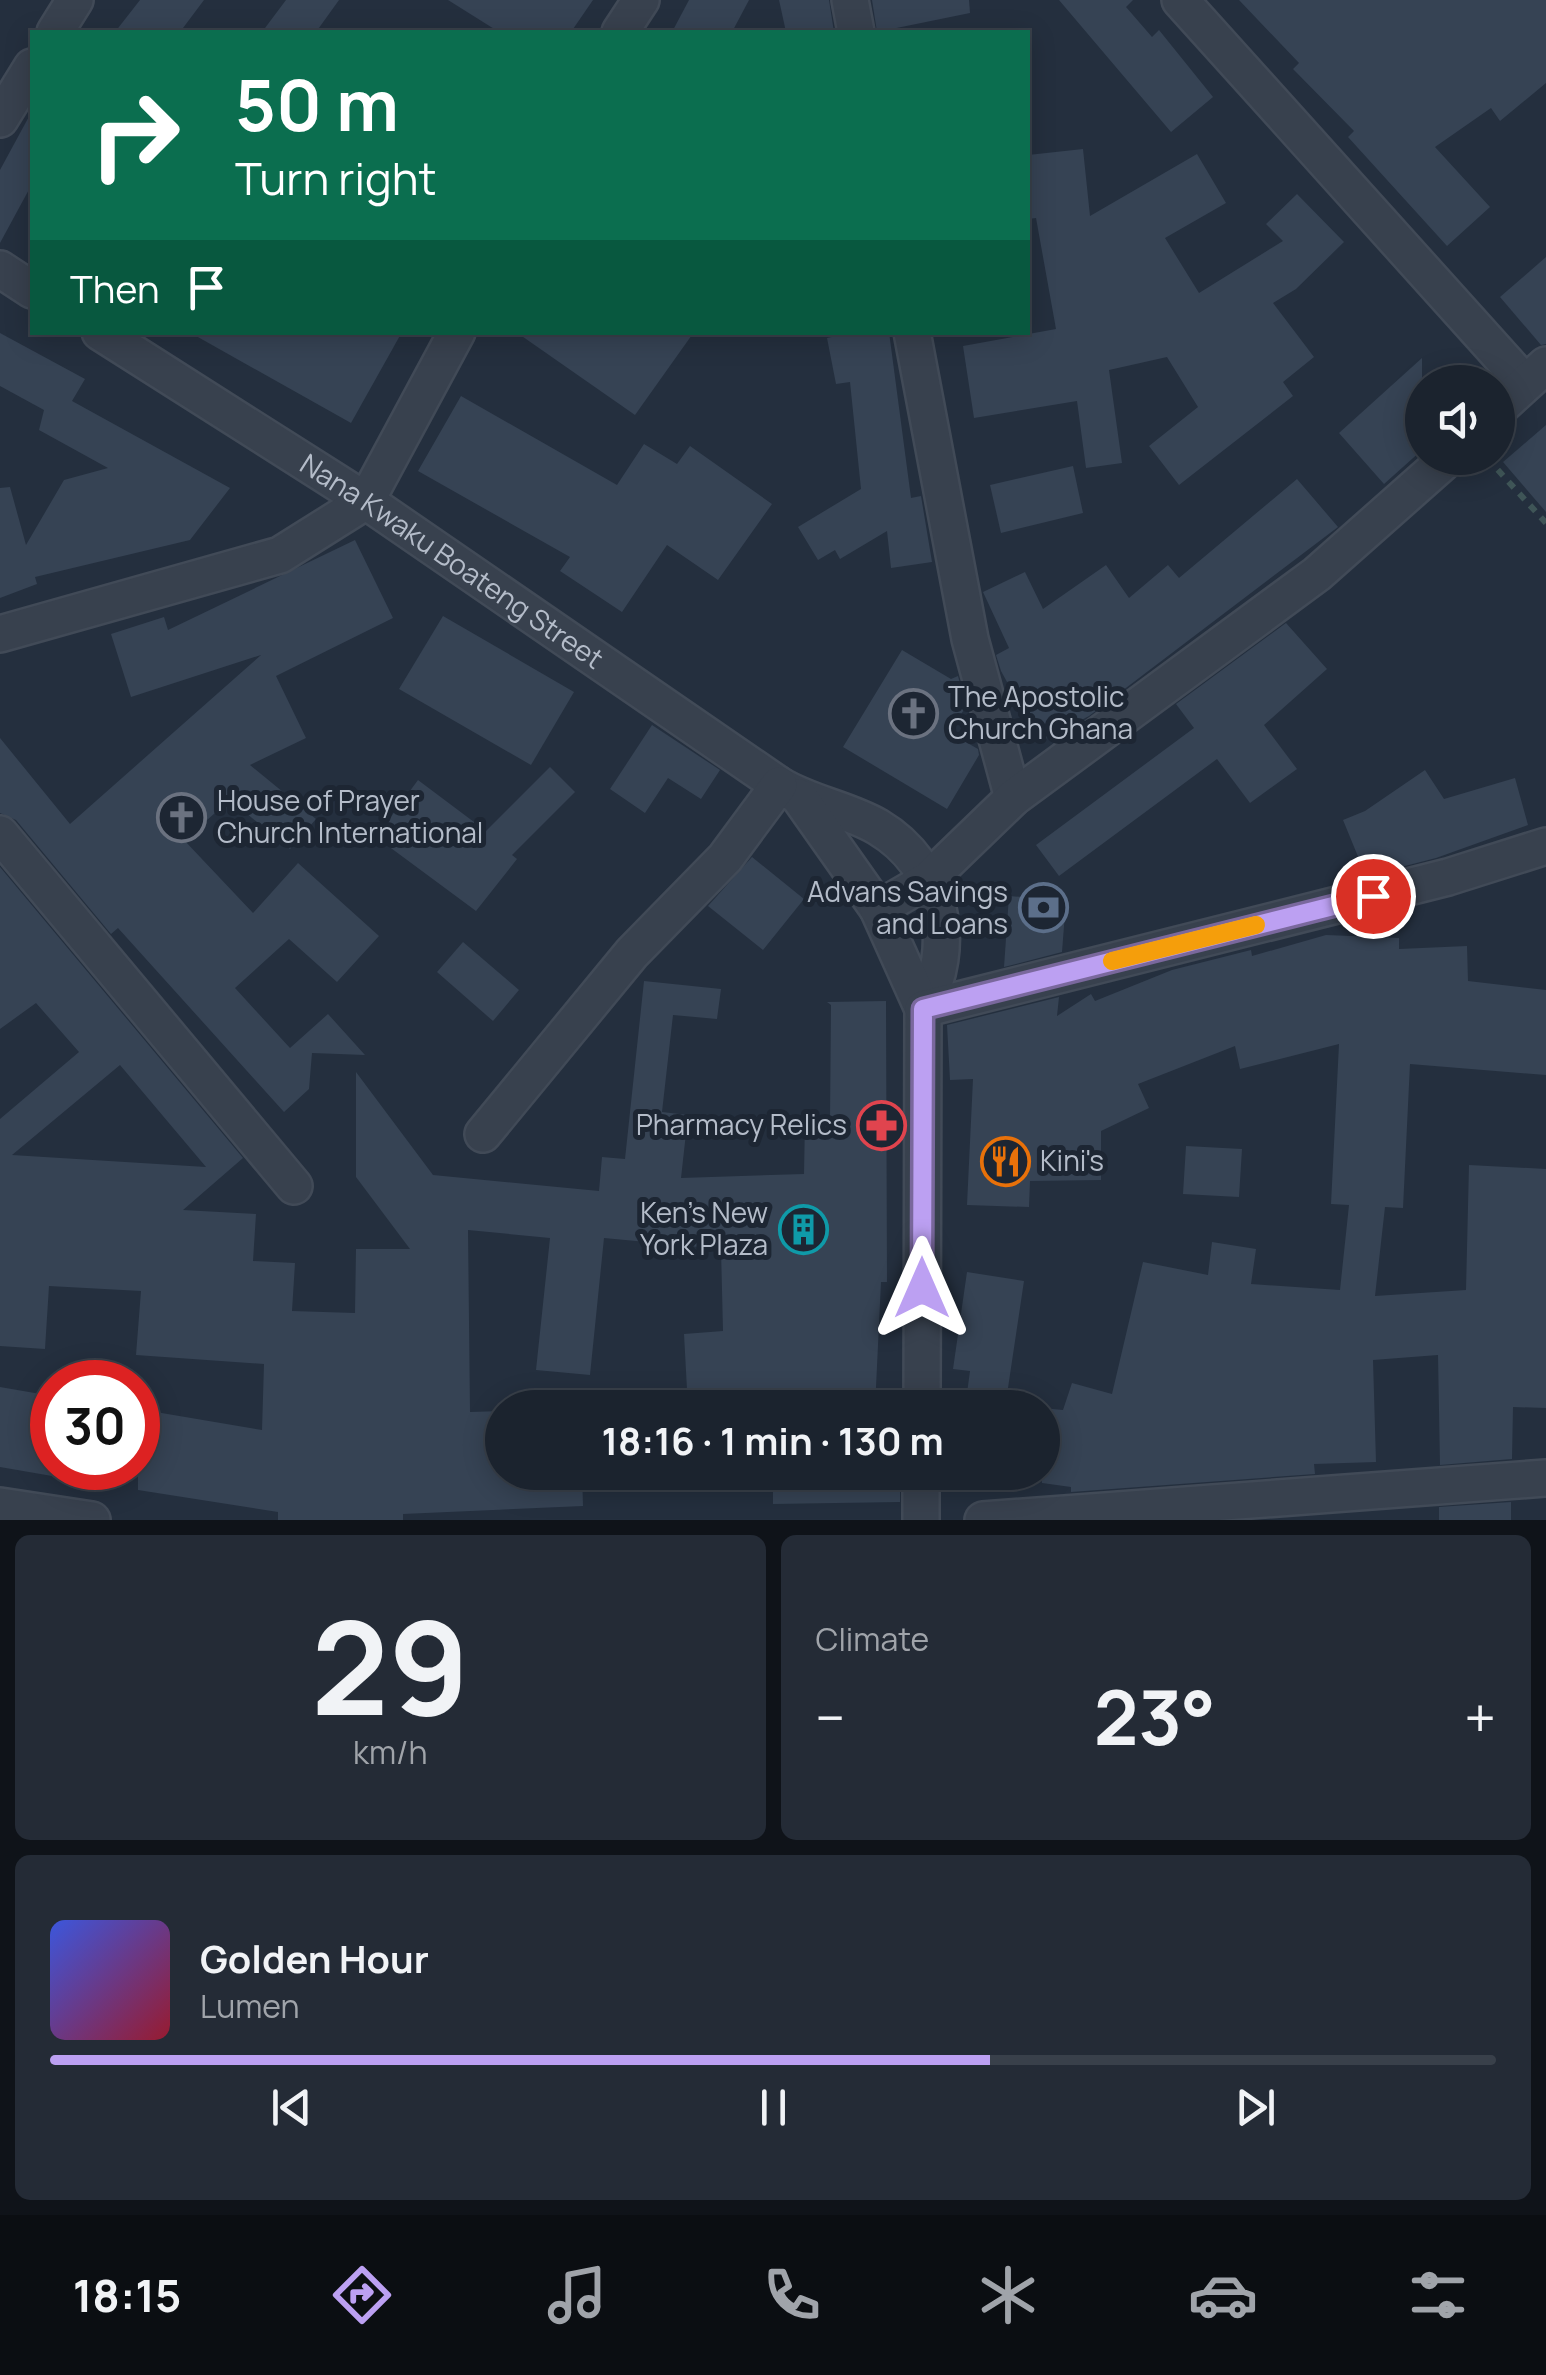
<!DOCTYPE html>
<meta charset="utf-8">
<style>
:root{--surface:#1b232e;--page:#242b36;--text:#f1f3f6;--muted:#a0a4aa;--line:#39404a;--accent:#bca0f2}
body{margin:0;font-family:Manrope,sans-serif;background:var(--page);color:var(--text);height:100vh;display:flex;flex-direction:column;font-size:38px;white-space:nowrap}
*{box-sizing:border-box;margin:0}
p{font-size:32px;color:var(--muted)}
.icon{flex:none;width:55px;height:55px;fill:none;stroke:currentColor;stroke-width:2;stroke-linecap:round;stroke-linejoin:round}
.map{position:relative;height:1520px;overflow:hidden}
.sheet{display:flex;flex-direction:column;gap:15px;padding:15px;background:#0f1319;flex:1}
.sheet>*{flex:none}
.guide{position:absolute;left:30px;top:30px;width:1000px;height:305px;border-radius:0px;box-shadow:0 5px 25px #0003,0 0 0 2px var(--line);background:#0b6e4f;color:#fff;overflow:hidden}
.buttons{position:absolute;left:1405px;top:365px;display:grid;gap:20px}
.buttons a{display:grid;place-items:center;width:110px;height:110px;border-radius:50%;background:var(--surface);box-shadow:0 5px 25px #0003,0 0 0 2px var(--line);font-size:50px}
.speed{position:absolute;left:30px;top:1360px;display:flex;gap:20px;font-size:50px;font-weight:700;text-align:center}
.speed>*{display:grid;place-content:center;width:130px;height:130px;border-radius:50%;background:var(--surface);box-shadow:0 5px 25px #0003,0 0 0 2px var(--line);line-height:1}
.speed .limit{border:15px solid #d22;background:#fff;color:#111}
.pin{position:absolute;display:grid;place-items:center;width:85px;height:85px;color:#fff;margin:-42px;border:5px solid #fff;border-radius:50%;box-shadow:0 2px 10px #0007}
.me{position:absolute;width:110px;margin:-55px;rotate:0deg;stroke-linejoin:round;filter:drop-shadow(0 0 8px #0008)}
.turn{display:flex;align-items:center;gap:35px;height:210px;padding:0 40px;font-size:45px}
.turn .icon{width:130px;height:130px;stroke-width:2.5}
.turn b{display:block;font-size:70px;line-height:85px}
.then{display:flex;align-items:center;height:95px;padding:0 40px;background:#0003;gap:20px;font-size:38px}
.big{font-size:75px;font-weight:700;line-height:1.1}
.sheet .card{flex:1;display:flex;flex-direction:column;justify-content:center;gap:15px;min-width:0;padding:0 35px;border-radius:15px;background:var(--page)}
.sheet .dial{align-items:center;gap:0}
.dial b{font-size:130px;line-height:1}
.song{display:flex;align-items:center;gap:30px}
.cover{width:120px;height:120px;border-radius:15px;background:linear-gradient(135deg,hsl(230 70% 55%),hsl(350 70% 35%))}
.played{height:10px;border-radius:5px;background:linear-gradient(90deg,var(--accent) 65%,var(--line) 65%)}
.keys{display:flex;justify-content:space-around;direction:ltr}
.heat{display:flex;justify-content:space-between;align-items:center;font-size:55px;direction:ltr}
.sheet .tiles{flex:1;display:grid;gap:15px;grid-template-columns:1fr 1fr}
.card:last-child{grid-column:span 2}
.trip{position:absolute;left:485px;top:1390px;width:575px;height:100px;border-radius:50px;background:var(--surface);box-shadow:0 5px 25px #0003,0 0 0 2px var(--line);font-weight:700;line-height:100px;text-align:center}
.tabs{display:flex;height:160px;justify-content:space-around;align-items:center;background:#0b0e12;color:var(--muted)}
.tabs .icon{width:70px;height:70px}
.tabs .active{color:var(--accent)}
.tabs b{font-size:45px;color:var(--text)}
.map>svg:first-child{display:block}
.building{fill:#364354;fill-rule:evenodd}
.lines{fill:none;stroke-linecap:round;stroke-linejoin:round}
.minor-casing{stroke:#414a57;stroke-width:40}
.path{stroke:#3f5557;stroke-width:6;stroke-dasharray:8 8;stroke-linecap:butt}
.minor{stroke:#38414e;stroke-width:35}
.route-casing{stroke:#7a689d;stroke-width:25}
.route{stroke:#bca0f2;stroke-width:18}
.slow{stroke:#f59e0b;stroke-width:18}
.labels{text-anchor:middle;stroke-width:10;stroke-linejoin:round;paint-order:stroke}
.street-label{font-size:28px;fill:#b4bcc9;stroke:#1d2633}
.poi-label{font-size:28px;fill:#b4bcc9;stroke:#1d2633;text-anchor:start}
</style>
<div class="map">
<svg width="1546" height="1520" viewBox="0 0 1546 1520">
<rect width="100%" height="100%" fill="#242f3e"/>
<g class="building">
<path d="M140,0H204L180,32H115Z"/>
<path d="M286,0H339L316,32H262Z"/>
<path d="M448,0H593L571,32H499Z"/>
<path d="M689,0H749L732,32H672Z"/>
<path d="M779,0H829L834,32H786Z"/>
<path d="M872,0H969L970,13L877,32Z"/>
<path d="M1059,0H1133L1126,7L1152,37L1159,30L1213,97L1171,132Z"/>
<path d="M1239,0H1546V83L1500,121L1491,108L1435,147L1490,207L1447,246L1348,137L1354,131L1293,69L1299,63Z"/>
<path d="M32,111V184L0,243V170Z"/>
<path d="M1083,149L1090,216L1197,154L1226,203L1165,238L1199,293L1283,241L1266,224L1297,194L1344,242L1296,289L1273,303L1314,357L1283,382L1293,396L1179,485L1149,446L1198,407L1167,357L1109,370L1122,463L1086,468L1077,401L974,418L963,346L1056,329L1036,218L1028,219V155Z"/>
<path d="M1546,257V344L1541,345L1500,297Z"/>
<path d="M189,332H402L351,423Z"/>
<path d="M516,332H694L635,415Z"/>
<path d="M855,332H889L911,498L921,496L932,562L891,568L887,531L840,559L835,550L818,560L798,527L861,489L850,382L836,384L827,338Z"/>
<path d="M0,333L85,379L72,401L230,488L190,540L35,577L37,584L0,598V488L10,487L26,545L64,480L108,468L39,430L44,410L0,386Z"/>
<path d="M1422,358V450L1384,484L1339,433Z"/>
<path d="M461,396L617,485L644,444L677,464L690,446L772,504L718,580L667,545L622,612L560,571L570,557L418,471Z"/>
<path d="M1546,425V512L1503,462Z"/>
<path d="M1073,466L1083,513L1001,533L990,485Z"/>
<path d="M1297,479L1338,527L1089,716L1040,742L1001,671L996,655L1009,648L983,592L1025,572L1043,609L1106,565L1129,598L1168,565L1179,578Z"/>
<path d="M355,540L393,618L276,676L306,738L250,765L316,819L290,849L230,800L184,840L253,913L298,863L379,936L337,982L289,939L235,988L290,1048L328,1014L365,1055L312,1053L309,1089L284,1112L118,928L111,934L16,820L0,813V738L70,824L261,655L131,697L111,634L164,617L168,630Z"/>
<path d="M443,616L574,692L531,765L399,689Z"/>
<path d="M1286,623L1327,669L1264,725L1297,769L1250,803L1217,759L1059,876L1036,845L1194,728L1176,704Z"/>
<path d="M902,650L951,679L958,676L966,706L950,733L978,749L979,755L947,809L843,747Z"/>
<path d="M652,725L720,770L701,799L668,778L645,813L610,789Z"/>
<path d="M550,767L575,792L512,855L517,859L476,911L376,837L418,780L486,831Z"/>
<path d="M1425,770L1444,799L1515,778L1528,825L1436,858L1366,876L1343,820L1365,811Z"/>
<path d="M752,857L804,899L763,950L708,906Z"/>
<path d="M0,867L243,1158L183,1210L256,1214L253,1261L295,1263L292,1311L355,1313L356,1249H410L356,1177V1072L433,1175L599,1191L602,1157L625,1159L644,981L721,989L717,1019L673,1015L662,1112L688,1115L681,1178L804,1174L805,1120H830L831,1005L827,1002L886,1001L887,1282H881L875,1408H688L684,1334L723,1331L721,1249L604,1238L590,1375L536,1370L550,1238L468,1230L470,1412L502,1411V1472H582L583,1506L403,1514V1520H278V1512L138,1490V1409L262,1430L264,1364L136,1355L141,1291L49,1286L45,1349L0,1346V1119L79,1052L36,1003L0,1029ZM120,1065L206,1167L12,1155Z"/>
<path d="M1009,896L1066,900L1062,952L1004,967Z"/>
<path d="M1326,935L1399,938V949L1467,946L1468,981L1546,990V1075L1410,1064L1403,1208L1385,1207L1375,1296L1466,1290L1469,1165L1546,1169V1408L1513,1407L1512,1459L1440,1465L1438,1355L1373,1360L1376,1462L1314,1464L1315,1474L1071,1492V1487L1042,1483V1408L1063,1410L1072,1383L1112,1394L1143,1262L1208,1275L1212,1242L1256,1249L1251,1284L1340,1290L1349,1205L1331,1204L1339,1044L1240,1069L1235,1046L1138,1084L1149,1108L1101,1131V1180L1030,1181L1029,1207L967,1205L973,1079L950,1080L947,1025L1059,997L1057,1016L1091,994L1095,1001L1172,970L1251,950L1252,956Z"/>
<path d="M463,942L519,990L493,1021L437,972Z"/>
<path d="M1186,1146L1242,1149L1239,1197L1183,1194Z"/>
<path d="M967,1272L1024,1281L1005,1408H965L970,1371L953,1369Z"/>
<path d="M0,1387L52,1396V1476L0,1467Z"/>
<path d="M773,1472H900V1502L773,1504Z"/>
<path d="M1511,1502V1520H1439V1507Z"/>
</g>
<g class="lines">
<defs>
<g id="minor">
<path d="M850,0L856,32"/>
<path d="M1180,0L1523,381"/>
<path d="M55,32L75,0"/>
<path d="M620,32L641,0"/>
<path d="M0,119L32,67"/>
<path d="M0,269L32,290"/>
<path id="s1" d="M100,332L366,501L779,785C810,804 847,809 878,827C943,866 958,946 923,1009"/>
<path d="M912,332L970,639L1013,798"/>
<path d="M1498,409L1546,365"/>
<path d="M0,634L280,555L366,501L457,332"/>
<path d="M799,797L878,909L923,1009L922,1408"/>
<path d="M0,834L294,1186"/>
<path d="M878,909L928,880L1013,798L1317,574L1448,458"/>
<path d="M923,1009L1448,877L1546,846"/>
<path d="M483,1134L632,953L725,858L779,785"/>
<path d="M0,1506L92,1520"/>
<path d="M921,1520V1472"/>
<path d="M983,1520L1546,1478"/>
</g>
</defs>
<use href="#minor" class="minor-casing"/>
<path class="path" d="M1487,458L1546,523"/>
<use href="#minor" class="minor"/>
</g>
<g class="lines">
<defs>
<path id="route" d="M922,1288L923,1009L1373,896"/>
</defs>
<use href="#route" class="route-casing"/>
<use href="#route" class="route"/>
<path class="slow" d="M1112,961L1256,925"/>
</g>
<defs>
<symbol id="church-ring" viewBox="-11 -11 22 22"><circle r="9.5" fill="#1d2633" stroke="#6b7280" stroke-width="1.5"/><path d="M-1.2-6h2.4v3.5h3.3v2.4h-3.3V6h-2.4V-.1h-3.3v-2.4h3.3Z" fill="#6b7280"/></symbol>
<symbol id="bank-ring" viewBox="-11 -11 22 22"><circle r="9.5" fill="#1d2633" stroke="#5c6f8a" stroke-width="1.5"/><path d="M-6-4H6V4H-6ZM0-2.3a2.3 2.3 0 1 0 0 4.6a2.3 2.3 0 1 0 0-4.6Z" fill="#5c6f8a"/></symbol>
<symbol id="pharmacy-ring" viewBox="-11 -11 22 22"><circle r="9.5" fill="#1d2633" stroke="#e0444e" stroke-width="1.5"/><path d="M-2-6h4v4h4v4h-4v4h-4v-4h-4v-4h4Z" fill="#e0444e"/></symbol>
<symbol id="restaurant-ring" viewBox="-11 -11 22 22"><circle r="9.5" fill="#1d2633" stroke="#e8710a" stroke-width="1.5"/><path d="M-5-6h1v4h1v-4h1v4h1v-4h1v5L-1.5 .5V6h-2V.5L-5-1ZM5-6V6H3V1.5H1.5Q1.5-4 5-6Z" fill="#e8710a"/></symbol>
<symbol id="building-ring" viewBox="-11 -11 22 22"><circle r="9.5" fill="#1d2633" stroke="#0f9aa8" stroke-width="1.5"/><path d="M-4-6H4V6H1V3H-1V6H-4ZM-2.5-4.3h1.7v1.8h-1.7ZM.8-4.3h1.7v1.8H.8ZM-2.5-1h1.7V.8h-1.7ZM.8-1h1.7V.8H.8Z" fill="#0f9aa8"/></symbol>
</defs>
<g fill-rule="evenodd">
<use href="#church-ring" x="886" y="686" width="55" height="55"/>
<use href="#church-ring" x="154" y="790" width="55" height="55"/>
<use href="#bank-ring" x="1016" y="880" width="55" height="55"/>
<use href="#pharmacy-ring" x="854" y="1098" width="55" height="55"/>
<use href="#restaurant-ring" x="978" y="1134" width="55" height="55"/>
<use href="#building-ring" x="776" y="1202" width="55" height="55"/>
</g>
<g class="labels">
<g class="street-label">
<text dy="10" stroke="none"><textPath href="#s1" startOffset="420">Nana Kwaku Boateng Street</textPath></text>
</g>
<g class="poi-label">
<text x="948" y="707">The Apostolic<tspan x="948" dy="32">Church Ghana</tspan></text>
<text x="217" y="811">House of Prayer<tspan x="217" dy="32">Church International</tspan></text>
<text x="1008" y="902" text-anchor="end">Advans Savings<tspan x="1008" dy="32">and Loans</tspan></text>
<text x="847" y="1135" text-anchor="end">Pharmacy Relics</text>
<text x="1040" y="1171">Kini's</text>
<text x="768" y="1223" text-anchor="end">Ken's New<tspan x="768" dy="32">York Plaza</tspan></text>
</g>
</g>
</svg>
<div class="buttons">
<a><svg class="icon" aria-label="sound" viewBox="0 0 24 24"><path d="M4 9h4l5-4v14l-5-4H4zM17 9q2 3 0 6"/></svg></a>
</div>
<div class="speed"><div class="limit">30</div></div>
<div class="pin" style="left:1373px;top:896px;background:#d93025"><svg class="icon" aria-label="arrive" viewBox="0 0 24 24"><path d="M6 21V4h12l-3 4 3 4H6"/></svg></div>
<svg class="me" style="left:922px;top:1288px" viewBox="-20 -20 40 40"><path d="M0-17L14 15 0 8-14 15z" fill="#bca0f2" stroke="#fff" stroke-width="4"/></svg>
<div class="trip">18:16 · 1 min · 130 m</div>
<div class="guide">
<div class="turn"><svg class="icon" aria-label="right" viewBox="0 0 24 24"><path d="M7 20v-9h11M14 6l5 5-5 5"/></svg><div><b>50 m</b>Turn right</div></div>
<div class="then">Then<svg class="icon" aria-label="arrive" viewBox="0 0 24 24"><path d="M6 21V4h12l-3 4 3 4H6"/></svg></div>
</div>
</div>
<section class="sheet">
<div class="tiles">
<div class="card dial"><b>29</b><p>km/h</p></div>
<div class="card"><p>Climate</p>
<div class="heat"><a>−</a><b class="big">23°</b><a>+</a></div>
</div>
<div class="card">
<div class="song"><i class="cover"></i><div><b>Golden Hour</b><p>Lumen</p></div></div>
<div class="played"></div>
<div class="keys"><svg class="icon" aria-label="previous" viewBox="0 0 24 24"><path d="M18 5L8 12l10 7zM5 5v14"/></svg><svg class="icon" aria-label="pause" viewBox="0 0 24 24"><path d="M8 5v14M16 5v14"/></svg><svg class="icon" aria-label="next" viewBox="0 0 24 24"><path d="M6 5l10 7-10 7zM19 5v14"/></svg></div>
</div>
</div>
</section>
<nav class="tabs">
<b>18:15</b>
<svg class="icon active" aria-label="directions" viewBox="0 0 24 24"><path d="M12 3l9 9-9 9-9-9zM9 14v-3h6M13 9l2 2-2 2"/></svg>
<svg class="icon" aria-label="music" viewBox="0 0 24 24"><path d="M9 18V5l10-2v13"/><circle cx="6" cy="18" r="3"/><circle cx="16" cy="16" r="3"/></svg>
<svg class="icon" aria-label="phone" viewBox="0 0 24 24"><path d="M5 4h4l2 5-3 2q2 4 5 5l2-3 5 2v4C11 20 4 13 5 4z"/></svg>
<svg class="icon" aria-label="climate" viewBox="0 0 24 24"><path d="M12 3v18M4 7l16 10M4 17L20 7"/></svg>
<svg class="icon" aria-label="car" viewBox="0 0 24 24"><path d="M5 17H2v-5l4-1 3-4h7l3 4 3 1v5h-3M9 17h6M6 11h13"/><circle cx="7" cy="17" r="2"/><circle cx="17" cy="17" r="2"/></svg>
<svg class="icon" aria-label="filters" viewBox="0 0 24 24"><path d="M4 7h16M4 17h16"/><circle cx="9" cy="7" r="2"/><circle cx="15" cy="17" r="2"/></svg>
</nav>
